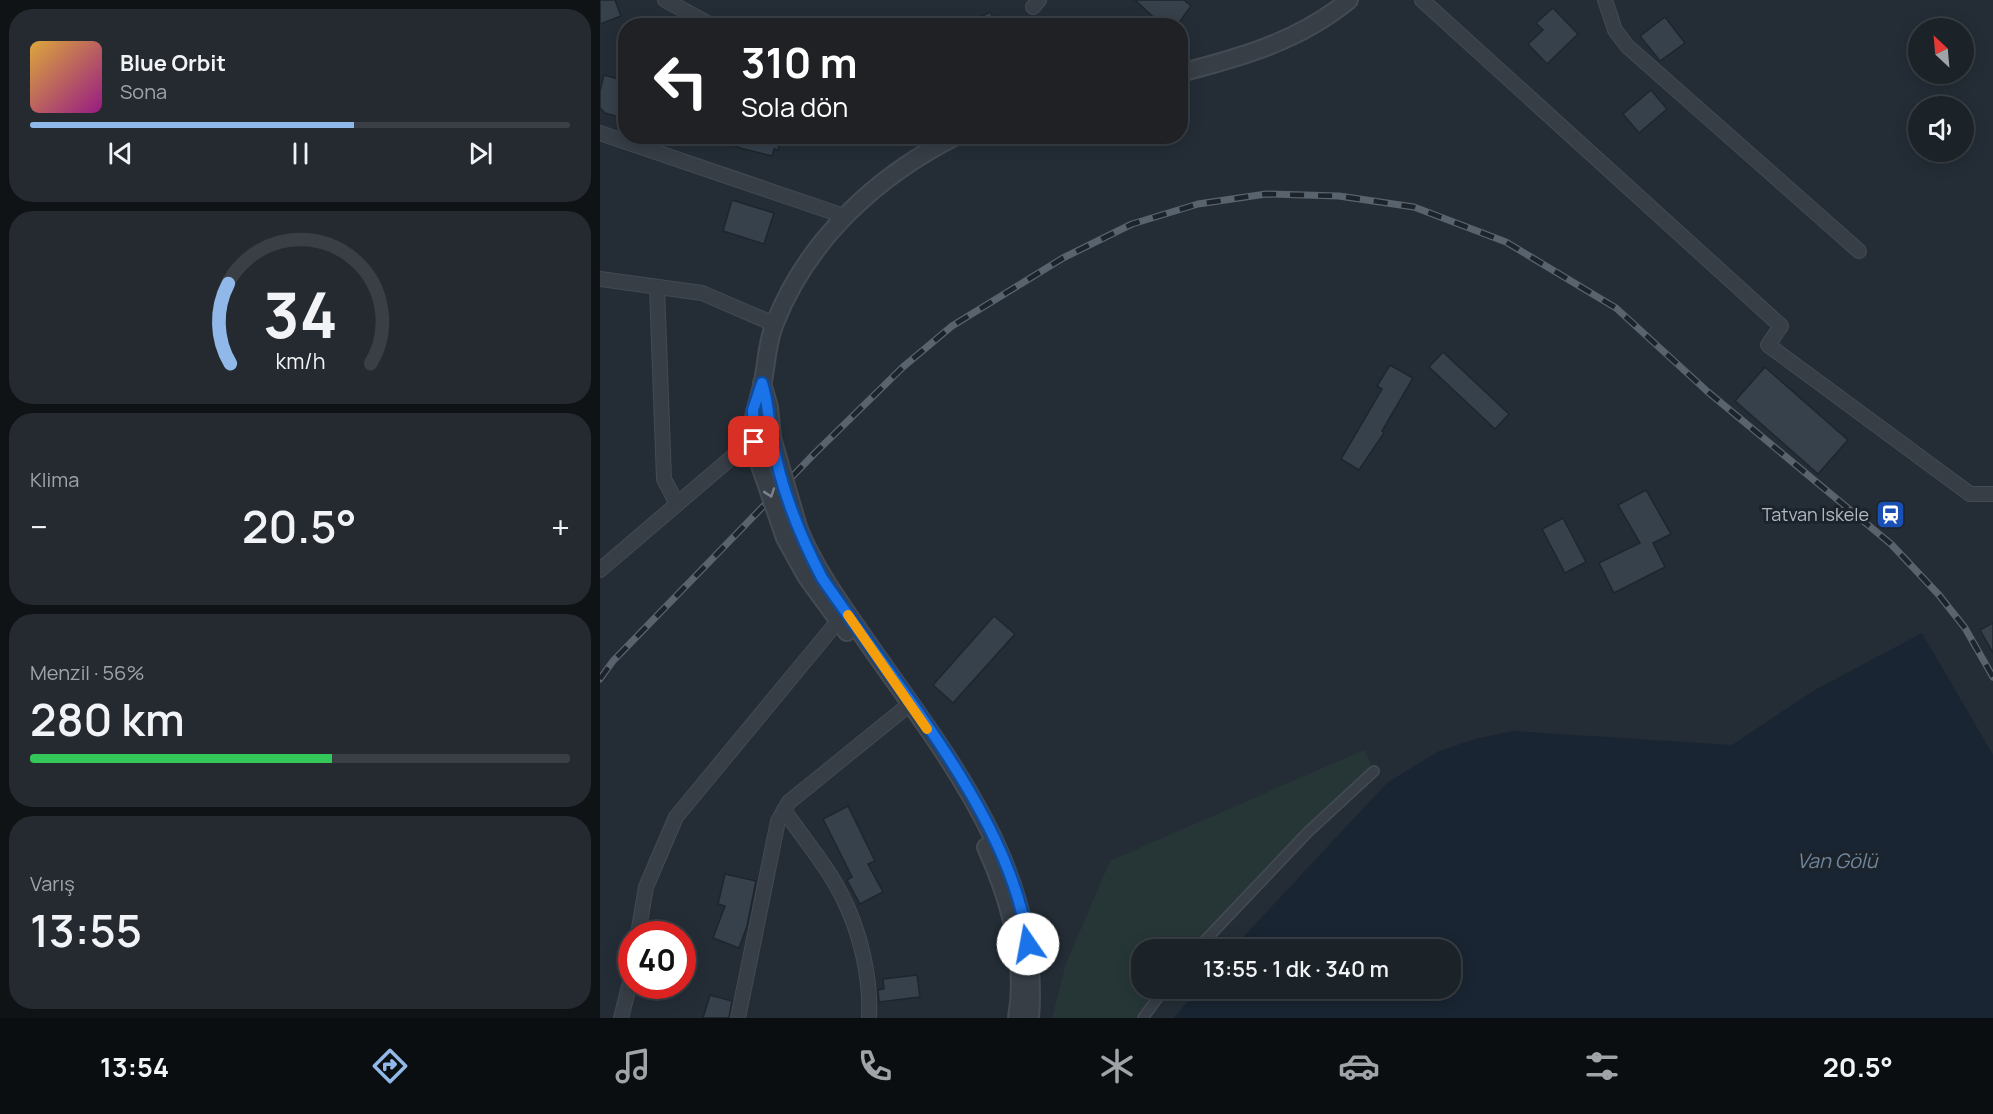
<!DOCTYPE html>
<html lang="tr">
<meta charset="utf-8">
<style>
:root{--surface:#1b2228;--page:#242a30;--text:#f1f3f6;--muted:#a0a4a8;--line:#393f45;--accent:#90b8e9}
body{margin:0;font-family:Manrope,sans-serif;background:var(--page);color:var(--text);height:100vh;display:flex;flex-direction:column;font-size:22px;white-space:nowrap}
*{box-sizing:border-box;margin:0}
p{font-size:20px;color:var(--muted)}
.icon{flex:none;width:33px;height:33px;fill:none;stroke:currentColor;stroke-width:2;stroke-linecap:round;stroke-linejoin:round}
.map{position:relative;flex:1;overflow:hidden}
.sheet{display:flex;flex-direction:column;gap:9px;padding:9px;background:#0f1316;width:600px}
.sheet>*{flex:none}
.top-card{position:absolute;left:18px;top:18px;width:570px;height:126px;border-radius:24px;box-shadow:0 3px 15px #0003,0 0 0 2px var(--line);background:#202124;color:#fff;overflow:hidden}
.needle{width:39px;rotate:334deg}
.buttons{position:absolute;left:1308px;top:18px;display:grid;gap:12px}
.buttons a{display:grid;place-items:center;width:66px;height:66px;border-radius:50%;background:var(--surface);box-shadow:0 3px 15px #0003,0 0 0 2px var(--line);font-size:30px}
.speed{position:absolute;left:18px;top:921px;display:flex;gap:12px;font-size:30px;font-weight:700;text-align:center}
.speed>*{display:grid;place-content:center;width:78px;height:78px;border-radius:50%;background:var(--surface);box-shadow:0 3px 15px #0003,0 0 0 2px var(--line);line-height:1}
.speed .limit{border:9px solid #d22;background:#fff;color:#111}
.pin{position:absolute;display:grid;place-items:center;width:51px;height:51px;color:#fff;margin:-26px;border-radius:12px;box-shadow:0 3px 9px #0006}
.me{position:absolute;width:66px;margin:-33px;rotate:348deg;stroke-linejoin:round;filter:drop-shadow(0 0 4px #0008)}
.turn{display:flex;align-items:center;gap:21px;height:126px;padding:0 24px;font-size:27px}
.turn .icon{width:78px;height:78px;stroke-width:2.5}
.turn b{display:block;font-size:42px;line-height:51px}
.big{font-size:45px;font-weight:600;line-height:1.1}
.sheet .card{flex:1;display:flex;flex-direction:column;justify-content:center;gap:9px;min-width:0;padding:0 21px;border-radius:24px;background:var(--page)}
.sheet .dial{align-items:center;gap:0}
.dial svg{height:156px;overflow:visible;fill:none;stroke:var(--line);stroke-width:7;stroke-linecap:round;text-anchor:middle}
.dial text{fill:var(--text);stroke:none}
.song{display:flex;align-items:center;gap:18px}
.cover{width:72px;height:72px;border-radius:9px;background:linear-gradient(135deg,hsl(40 70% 55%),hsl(310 70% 35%))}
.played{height:6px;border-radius:3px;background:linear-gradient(90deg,var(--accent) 60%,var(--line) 60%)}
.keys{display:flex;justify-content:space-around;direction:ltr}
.heat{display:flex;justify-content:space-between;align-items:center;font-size:33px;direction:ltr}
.charge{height:9px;border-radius:4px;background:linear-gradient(90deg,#34c759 56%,var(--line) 0)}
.trip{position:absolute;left:531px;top:939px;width:330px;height:60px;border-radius:24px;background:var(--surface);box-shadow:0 3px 15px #0003,0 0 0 2px var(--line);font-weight:600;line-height:60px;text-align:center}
.menu{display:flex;height:96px;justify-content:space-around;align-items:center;background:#0b0e10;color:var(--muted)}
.menu .icon{width:42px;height:42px}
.menu .current{color:var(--accent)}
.menu b{font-size:27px;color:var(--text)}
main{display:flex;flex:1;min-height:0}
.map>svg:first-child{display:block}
.green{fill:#263637}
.water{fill:#192532}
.building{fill:#36414c;stroke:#1e252d;stroke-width:1.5}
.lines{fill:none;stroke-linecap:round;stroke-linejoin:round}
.pedestrian-casing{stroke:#434a53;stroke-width:12}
.minor-casing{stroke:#434a53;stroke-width:16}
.tertiary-casing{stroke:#434a53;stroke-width:20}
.pedestrian{stroke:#373e46;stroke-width:9}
.minor{stroke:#373e46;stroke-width:14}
.tertiary{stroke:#373e46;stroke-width:16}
.rail-casing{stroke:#59636d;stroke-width:7}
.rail{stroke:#1c232b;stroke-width:4.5;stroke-dasharray:14;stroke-linecap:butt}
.tertiary-bridge-casing{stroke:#434a53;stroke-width:20;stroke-linecap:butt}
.tertiary-bridge{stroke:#373e46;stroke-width:16}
.oneway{stroke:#7b828b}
.route-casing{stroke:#114b97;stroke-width:15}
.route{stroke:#1a73e8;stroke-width:10}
.slow{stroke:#f59e0b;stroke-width:10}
.labels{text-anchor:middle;stroke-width:6;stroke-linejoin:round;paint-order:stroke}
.poi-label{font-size:18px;fill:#b2b9c3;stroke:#1c232b;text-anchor:end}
.water-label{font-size:20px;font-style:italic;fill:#6f869d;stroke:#1c232b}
</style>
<main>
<section class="sheet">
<div class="card">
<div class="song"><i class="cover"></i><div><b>Blue Orbit</b><p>Sona</p></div></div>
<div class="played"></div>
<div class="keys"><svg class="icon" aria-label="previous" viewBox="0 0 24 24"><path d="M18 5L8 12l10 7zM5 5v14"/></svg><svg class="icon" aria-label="pause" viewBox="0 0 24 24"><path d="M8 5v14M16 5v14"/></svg><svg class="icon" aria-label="next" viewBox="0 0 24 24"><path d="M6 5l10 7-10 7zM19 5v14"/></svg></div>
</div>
<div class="card dial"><svg viewBox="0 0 100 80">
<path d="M14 69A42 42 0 1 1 86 69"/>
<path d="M14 69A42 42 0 0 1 13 28" stroke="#90b8e9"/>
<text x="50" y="56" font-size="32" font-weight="700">34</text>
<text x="50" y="72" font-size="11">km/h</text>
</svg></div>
<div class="card"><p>Klima</p>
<div class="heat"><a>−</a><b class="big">20.5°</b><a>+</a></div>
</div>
<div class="card"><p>Menzil · 56%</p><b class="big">280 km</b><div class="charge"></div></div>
<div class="card"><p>Varış</p><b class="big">13:55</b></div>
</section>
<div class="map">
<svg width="1393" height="1018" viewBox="0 0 1393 1018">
<rect width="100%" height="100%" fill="#242d36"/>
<path class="green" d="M764,750L774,771L596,949L542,950V988L565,989L543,1018H452L466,964L510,861Z"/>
<path class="water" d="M1322,633L1393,755V1018H574L598,989L850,988V950L632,949L787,783L839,751L875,739L913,731L1132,745L1213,691Z"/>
<g class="building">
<path d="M0,0H15L21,16L0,24Z"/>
<path d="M535,0H584L591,6L578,24L574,21L569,26H563Z"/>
<path d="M953,8L978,34L947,64L928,44L943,30L936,23Z"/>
<path d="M390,12L398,26H364Z"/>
<path d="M1065,17L1085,43L1060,61L1040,36Z"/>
<path d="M4,75L26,81V119L5,113L0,108V91Z"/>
<path d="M1051,90L1067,109L1039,133L1023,114Z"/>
<path d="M112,136H181L178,150L174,149L172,156L140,148Z"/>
<path d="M132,200L174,213L164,244L123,231Z"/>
<path d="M843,352L909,414L895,429L829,367Z"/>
<path d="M790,365L813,378L782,431L784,433L759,470L741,459L782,389L777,386Z"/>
<path d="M1165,367L1248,440L1218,474L1135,401Z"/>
<path d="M1046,490L1071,534L1053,543L1065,567L1014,593L999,563L1040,543L1018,505Z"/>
<path d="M963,518L986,562L965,573L942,529Z"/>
<path d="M394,616L415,634L353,703L333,685Z"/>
<path d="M1393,623V653L1380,630Z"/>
<path d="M248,806L275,861L268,864L283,892L260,904L247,880L252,877L223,819Z"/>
<path d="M125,874L156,881L147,926L139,948L113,938L125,906L118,904Z"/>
<path d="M82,951L98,954L93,977L82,975Z"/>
<path d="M317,975L320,997L279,1002L278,990L284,989L283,979Z"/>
<path d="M110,995L132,1001L129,1018H103Z"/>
</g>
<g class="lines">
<defs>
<g id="pedestrian">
<path d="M596,950L708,832L774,771"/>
<path d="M543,1018L565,988"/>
</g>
<g id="minor">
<path d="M65,0L113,26"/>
<path d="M822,0L1181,326L1168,345L1370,494H1393"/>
<path d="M1005,0L1015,30L1027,46L1259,251"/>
<path d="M433,7L439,0"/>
<path d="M0,133L244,216"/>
<path d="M0,279L102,293L174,324"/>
<path d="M57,287L64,479L77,504"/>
<path d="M0,570L138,452L154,442"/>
<path d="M184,810C203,838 228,867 243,898C261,934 271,979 269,1018"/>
<path d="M38,934L46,887L76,817L238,621"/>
<path d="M21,1018L32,975"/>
<path d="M138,1018L178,821L189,802L310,704"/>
</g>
<g id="tertiary">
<path d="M580,73C642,57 699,41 749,0"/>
<path d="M162,383L169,407L172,438"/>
<path d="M154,448C150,417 157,409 163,381C167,361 167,342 175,323C208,239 277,176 356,136"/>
<path d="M199,530C216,570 240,603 265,639C344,753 442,869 430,1018"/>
<path d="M185,538L206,576L247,632"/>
<path d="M386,847C410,900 427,960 417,1018"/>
</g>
</defs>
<use href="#pedestrian" class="pedestrian-casing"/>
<use href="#minor" class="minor-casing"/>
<use href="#tertiary" class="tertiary-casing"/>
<use href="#pedestrian" class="pedestrian"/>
<use href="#minor" class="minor"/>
<use href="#tertiary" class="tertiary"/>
<defs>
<path id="rail" d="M0,679L13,661L215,453L303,367L352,326L463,258L532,224L598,204L666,194L739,196L814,207L906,242L1016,308L1108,392L1291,544L1339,595L1365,628L1393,677"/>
</defs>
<use href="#rail" class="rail-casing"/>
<use href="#rail" class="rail"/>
<defs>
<g id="tertiary-bridge">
<path d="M172,438L199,530"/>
<path d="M154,448L185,538"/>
</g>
</defs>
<use href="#tertiary-bridge" class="tertiary-bridge-casing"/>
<use href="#tertiary-bridge" class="tertiary-bridge"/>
</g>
<defs><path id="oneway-chevron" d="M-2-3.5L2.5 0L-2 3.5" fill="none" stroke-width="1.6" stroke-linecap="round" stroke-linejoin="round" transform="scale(1.5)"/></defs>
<use class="oneway" href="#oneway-chevron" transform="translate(170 493) rotate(71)"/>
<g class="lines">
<defs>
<path id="route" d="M154,442L153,410L162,383C168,401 168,419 172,438C180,486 199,534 222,578C293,683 412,817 428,944"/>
</defs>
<use href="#route" class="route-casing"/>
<use href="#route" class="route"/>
<path class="slow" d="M248,615L327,729"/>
</g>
<defs>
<symbol id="station-square" viewBox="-11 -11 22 22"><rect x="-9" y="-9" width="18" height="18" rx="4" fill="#1a4fb4" stroke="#1c232b"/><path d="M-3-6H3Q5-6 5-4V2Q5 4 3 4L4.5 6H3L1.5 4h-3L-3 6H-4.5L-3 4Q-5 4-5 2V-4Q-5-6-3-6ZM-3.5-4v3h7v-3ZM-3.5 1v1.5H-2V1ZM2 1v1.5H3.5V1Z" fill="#fff"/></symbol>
</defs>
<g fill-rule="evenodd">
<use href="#station-square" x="1274" y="498" width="33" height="33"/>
</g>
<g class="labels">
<g class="poi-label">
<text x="1269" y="521">Tatvan Iskele</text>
</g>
<g class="water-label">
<text x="1237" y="868">Van Gölü</text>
</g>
</g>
</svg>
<div class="buttons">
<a><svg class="needle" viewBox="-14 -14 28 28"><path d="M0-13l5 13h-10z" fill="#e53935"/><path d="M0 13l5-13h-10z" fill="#a0a4a8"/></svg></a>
<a><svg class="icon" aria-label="sound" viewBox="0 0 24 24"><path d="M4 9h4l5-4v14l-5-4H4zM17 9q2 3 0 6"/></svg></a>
</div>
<div class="speed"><div class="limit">40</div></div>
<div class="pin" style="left:154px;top:442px;background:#d93025"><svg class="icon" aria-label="arrive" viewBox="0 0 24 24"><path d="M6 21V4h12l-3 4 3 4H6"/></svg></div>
<svg class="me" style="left:428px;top:944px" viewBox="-20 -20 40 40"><circle r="19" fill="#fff"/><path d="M0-13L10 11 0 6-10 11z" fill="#1a73e8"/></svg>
<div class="trip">13:55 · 1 dk · 340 m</div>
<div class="top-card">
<div class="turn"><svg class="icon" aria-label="left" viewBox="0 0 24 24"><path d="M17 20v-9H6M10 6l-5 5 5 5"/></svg><div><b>310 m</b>Sola dön</div></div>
</div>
</div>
</main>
<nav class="menu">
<b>13:54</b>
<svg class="icon current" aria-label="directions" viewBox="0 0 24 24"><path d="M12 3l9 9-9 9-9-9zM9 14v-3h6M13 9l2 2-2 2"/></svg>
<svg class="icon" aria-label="music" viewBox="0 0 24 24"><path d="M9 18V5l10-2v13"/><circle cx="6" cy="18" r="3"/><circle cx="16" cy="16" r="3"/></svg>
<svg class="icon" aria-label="phone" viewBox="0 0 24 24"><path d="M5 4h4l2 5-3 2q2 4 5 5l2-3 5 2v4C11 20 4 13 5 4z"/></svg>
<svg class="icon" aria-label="climate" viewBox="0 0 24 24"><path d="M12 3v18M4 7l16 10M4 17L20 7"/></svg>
<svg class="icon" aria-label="car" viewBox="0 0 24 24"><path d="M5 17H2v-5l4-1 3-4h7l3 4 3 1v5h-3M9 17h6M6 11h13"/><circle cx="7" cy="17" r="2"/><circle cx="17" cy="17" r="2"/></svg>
<svg class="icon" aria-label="filters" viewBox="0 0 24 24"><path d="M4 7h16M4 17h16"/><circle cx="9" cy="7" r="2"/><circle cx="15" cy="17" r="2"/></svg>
<b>20.5°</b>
</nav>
